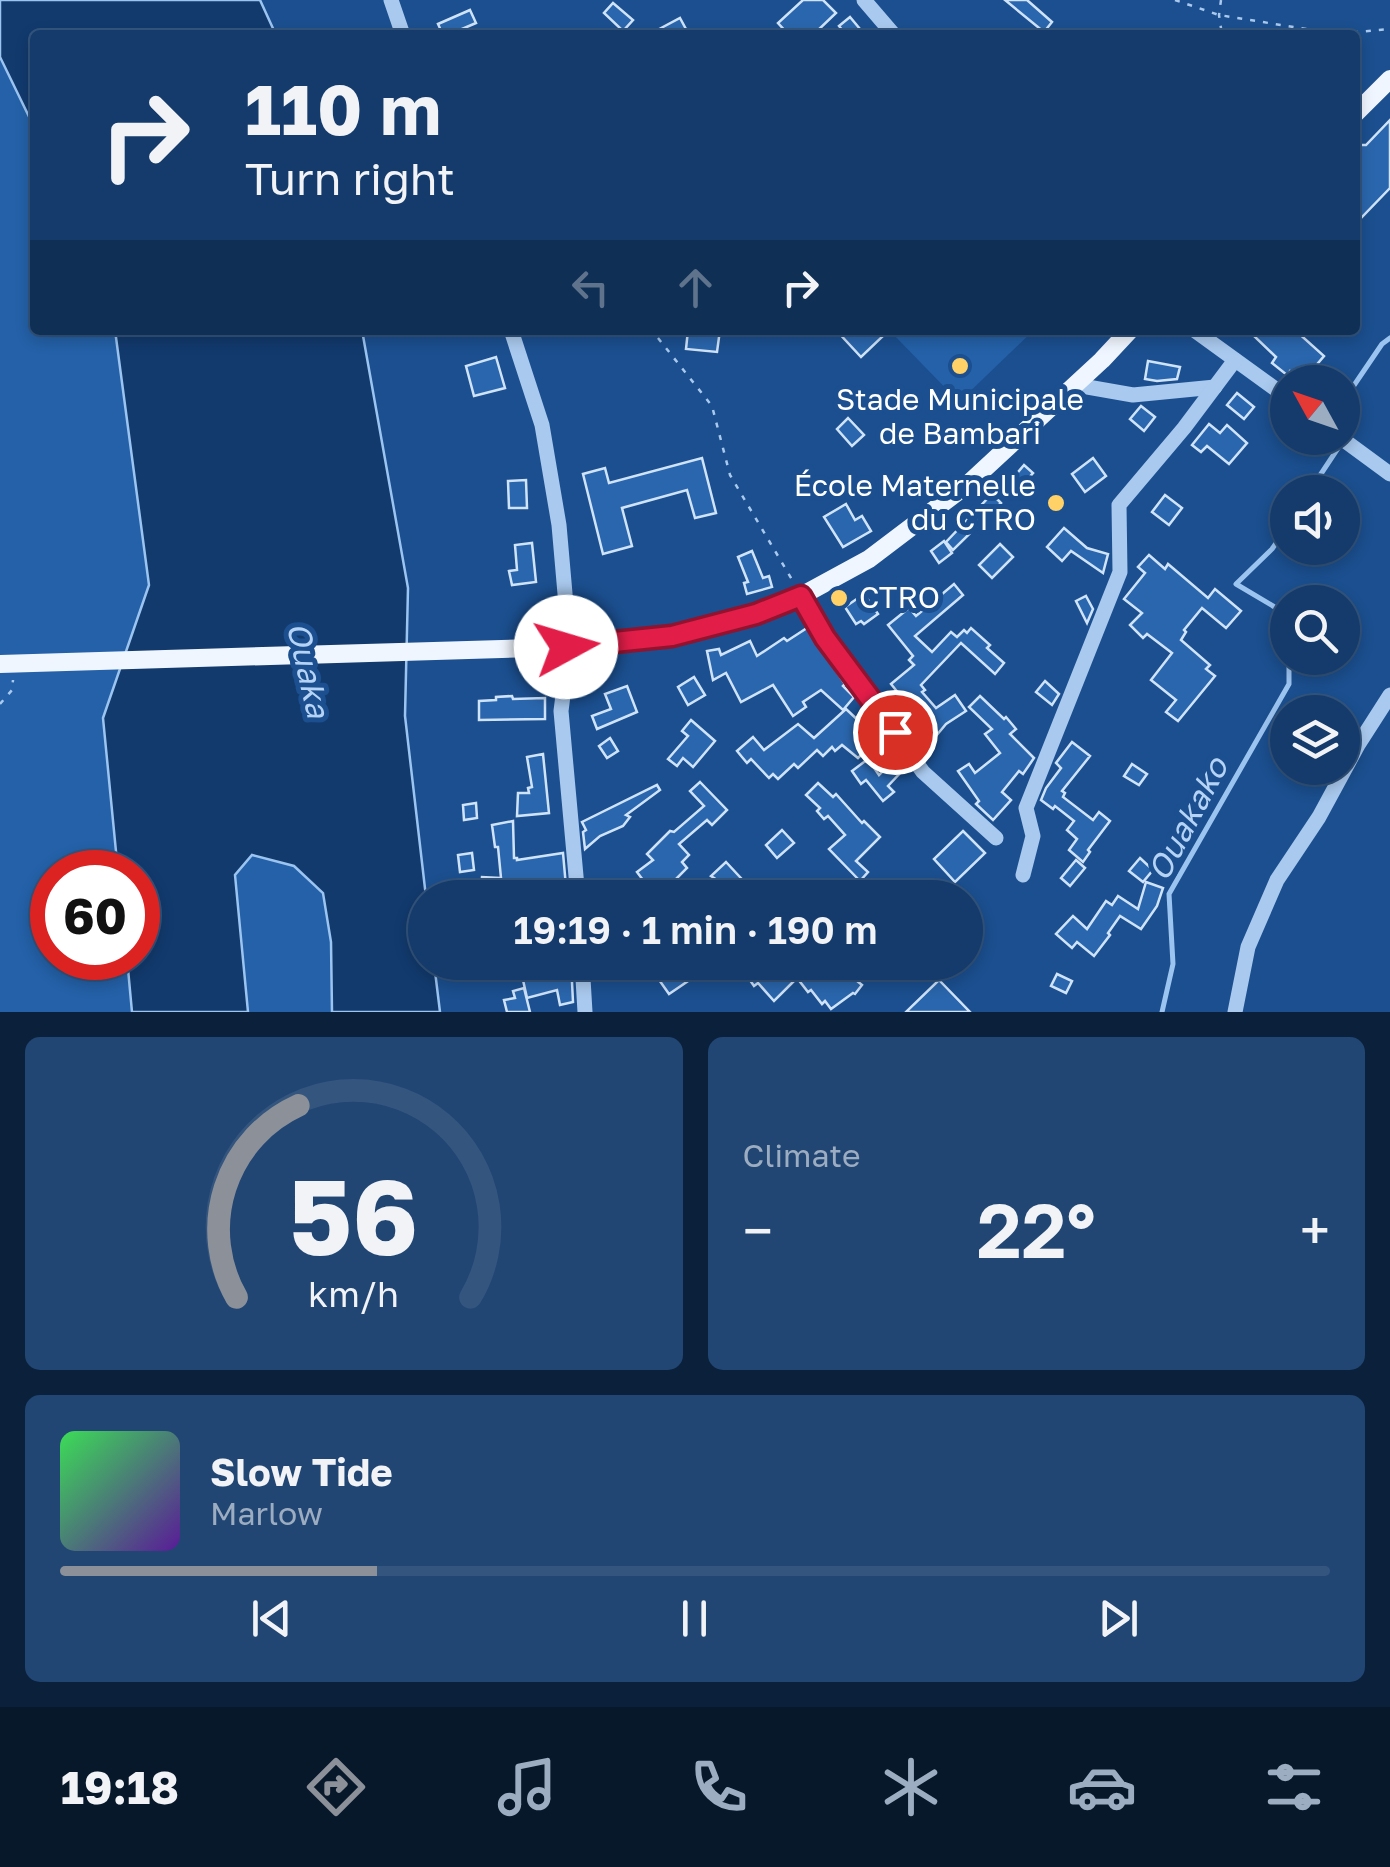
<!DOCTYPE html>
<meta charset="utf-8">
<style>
:root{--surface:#143b6b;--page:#214673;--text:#f1f3f6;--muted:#9dadc1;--line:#33557e;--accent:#8c9099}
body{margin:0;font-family:"Golos Text",sans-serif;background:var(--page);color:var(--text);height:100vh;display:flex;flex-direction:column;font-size:38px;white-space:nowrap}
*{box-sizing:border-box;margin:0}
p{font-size:32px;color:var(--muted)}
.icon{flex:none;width:55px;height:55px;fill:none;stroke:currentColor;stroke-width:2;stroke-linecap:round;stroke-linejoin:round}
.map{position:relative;height:1012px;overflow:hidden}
.side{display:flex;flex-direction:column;gap:25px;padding:25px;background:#0b203b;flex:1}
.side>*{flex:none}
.guide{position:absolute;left:30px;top:30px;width:1330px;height:305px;border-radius:10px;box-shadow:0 5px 15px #0003,0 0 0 2px var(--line);background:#143b6b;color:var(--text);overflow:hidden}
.needle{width:65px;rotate:310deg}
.tools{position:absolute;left:1270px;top:365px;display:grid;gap:20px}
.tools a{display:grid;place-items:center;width:90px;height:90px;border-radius:50%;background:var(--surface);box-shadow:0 5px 15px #0003,0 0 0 2px var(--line);font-size:50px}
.speed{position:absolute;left:30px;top:850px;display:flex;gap:20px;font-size:50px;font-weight:700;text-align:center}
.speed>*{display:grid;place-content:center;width:130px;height:130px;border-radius:50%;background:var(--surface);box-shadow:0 5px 15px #0003,0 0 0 2px var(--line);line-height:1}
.speed .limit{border:15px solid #d22;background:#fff;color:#111}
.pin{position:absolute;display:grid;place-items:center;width:85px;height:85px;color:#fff;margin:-42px;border:5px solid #fff;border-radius:50%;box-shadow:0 2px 10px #0007}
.me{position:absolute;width:110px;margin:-55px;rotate:84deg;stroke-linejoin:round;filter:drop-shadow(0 0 8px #0008)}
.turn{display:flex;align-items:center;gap:35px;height:210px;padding:0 50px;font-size:45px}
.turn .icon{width:130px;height:130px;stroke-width:2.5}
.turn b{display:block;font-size:70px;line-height:85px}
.lanes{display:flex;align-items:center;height:95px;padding:0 50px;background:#0003;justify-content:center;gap:50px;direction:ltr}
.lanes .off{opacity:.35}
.big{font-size:75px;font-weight:600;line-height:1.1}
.side .card{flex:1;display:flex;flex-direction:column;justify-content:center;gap:15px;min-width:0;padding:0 35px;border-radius:15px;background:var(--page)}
.side .dial{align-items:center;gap:0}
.dial svg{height:260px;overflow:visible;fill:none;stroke:var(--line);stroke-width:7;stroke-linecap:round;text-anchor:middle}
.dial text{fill:var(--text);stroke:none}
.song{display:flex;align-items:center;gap:30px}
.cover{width:120px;height:120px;border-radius:15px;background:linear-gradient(135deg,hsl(130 70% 55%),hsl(270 70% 35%))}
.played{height:10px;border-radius:5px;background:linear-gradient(90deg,var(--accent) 25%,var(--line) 25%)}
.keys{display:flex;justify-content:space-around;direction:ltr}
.heat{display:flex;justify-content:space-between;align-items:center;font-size:55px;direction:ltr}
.side .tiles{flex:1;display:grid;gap:25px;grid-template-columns:1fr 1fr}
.card:last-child{grid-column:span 2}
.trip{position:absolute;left:408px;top:880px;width:575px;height:100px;border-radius:50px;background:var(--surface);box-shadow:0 5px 15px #0003,0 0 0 2px var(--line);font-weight:600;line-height:100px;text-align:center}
.tabs{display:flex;height:160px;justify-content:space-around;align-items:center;background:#08182b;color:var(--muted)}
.tabs .icon{width:70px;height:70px}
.tabs .on{color:var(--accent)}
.tabs b{font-size:45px;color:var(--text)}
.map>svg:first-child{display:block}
.green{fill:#2461a8}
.water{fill:#123a6d;stroke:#9cc4f0;stroke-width:2.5}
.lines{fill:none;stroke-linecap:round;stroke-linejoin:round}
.stream{stroke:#9cc4f0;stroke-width:5}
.building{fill:#2a66ad;stroke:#cfe3fa;stroke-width:2.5}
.path{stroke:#a9c9ee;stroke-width:2.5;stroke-dasharray:5 8;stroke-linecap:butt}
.minor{stroke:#a9c9ee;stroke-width:15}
.major{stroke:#f0f6ff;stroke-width:18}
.route-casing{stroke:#92132f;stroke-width:25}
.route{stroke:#e11d48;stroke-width:18}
.poi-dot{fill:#ffd166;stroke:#1b4f8f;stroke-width:4}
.labels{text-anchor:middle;stroke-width:10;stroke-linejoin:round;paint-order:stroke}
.poi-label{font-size:30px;fill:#fff;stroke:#1b4f8f}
.water-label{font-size:32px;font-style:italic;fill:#b5d3f5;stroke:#1b4f8f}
</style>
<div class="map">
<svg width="1390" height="1012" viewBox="0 0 1390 1012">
<rect width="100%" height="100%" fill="#1b4f8f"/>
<g class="green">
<path d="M0,57L35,129V330H115L149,585L103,718L118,872H52V958H127L132,1012H0Z"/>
<path d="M889,330H1034L959,402Z"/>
<path d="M252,855L294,866L323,893L331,942L332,1012H248L235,875Z"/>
</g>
<g class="water">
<path d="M0,0H260L276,35H35V129L0,57Z"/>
<path d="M115,330H362L408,588L405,716L426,897L425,962L434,963L440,1012H332L331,942L323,893L294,866L252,855L235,875L248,1012H132L127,958H138V872H118L103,718L149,585Z"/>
</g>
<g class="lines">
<g class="stream">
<path d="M1342,403L1382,344L1390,338"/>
<path d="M1309,492L1350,430L1342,409"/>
<path d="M1288,526L1272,549L1236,584L1288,615"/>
<path d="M1162,1012L1173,964L1169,894L1289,684V658"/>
</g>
</g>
<g class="building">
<path d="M803,0H823L836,13L813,35H789L778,23Z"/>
<path d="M1005,0H1027L1052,22L1044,32Z"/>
<path d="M613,3L633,20L623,31L604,13Z"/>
<path d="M470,10L476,23L448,35H443L438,24Z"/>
<path d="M850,17L865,35H846L839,26Z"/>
<path d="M680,18L687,31L679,35H648Z"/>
<path d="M1390,120V188L1362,217L1355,210V145H1366Z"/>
<path d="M688,330H720L717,352L686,349Z"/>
<path d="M836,330H876L882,337L861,357Z"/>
<path d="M1261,330H1295L1324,356L1302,382L1290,371L1287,375L1272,363L1276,357L1255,337Z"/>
<path d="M496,357L505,388L474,396L466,366Z"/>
<path d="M1148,361L1180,367L1177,379L1157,381L1145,379Z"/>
<path d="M1237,393L1254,407L1244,419L1227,405Z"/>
<path d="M1141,406L1155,417L1144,431L1130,419Z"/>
<path d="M848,418L864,435L852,446L837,429Z"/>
<path d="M1209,424L1220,433L1227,425L1247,443L1229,464L1207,446L1201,452L1192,445Z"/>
<path d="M702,458L716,513L695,518L687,490L622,508L632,546L603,554L583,474L605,468L609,483Z"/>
<path d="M1093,458L1106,476L1085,492L1072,474Z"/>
<path d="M1024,465L1033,473L1016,492L1008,484Z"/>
<path d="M526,480L527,508H509L508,481Z"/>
<path d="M1165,495L1182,508L1169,525L1152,512Z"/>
<path d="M994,496L1001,503L953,550L946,542L989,497L991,499Z"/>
<path d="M846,504L855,520L862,516L871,531L843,547L824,517Z"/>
<path d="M1064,528L1087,548L1108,554L1103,573L1071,551L1062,561L1047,547Z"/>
<path d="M944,541L952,553L939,563L931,551Z"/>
<path d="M532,543L536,582L512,585L509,571L517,570L515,545Z"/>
<path d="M1000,544L1013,557L992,578L979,565Z"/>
<path d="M752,551L763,578L769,576L772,587L747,594L744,583L748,582L738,557Z"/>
<path d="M1149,555L1165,569L1168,564L1208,598L1215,589L1241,611L1226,628L1202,608L1184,630L1186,632L1181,640L1210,665L1206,669L1215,676L1178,721L1166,712L1176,700L1151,680L1172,653L1147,634L1143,638L1130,625L1142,613L1124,599L1145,573L1138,567Z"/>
<path d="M954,584L963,595L915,636L932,652L951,632L957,637L964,630L967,633L971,628L990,645L987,648L1004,663L995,674L961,643L921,685L925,690L922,692L936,708L955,695L966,711L946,724L936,736L921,723L909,734L895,715L908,705L891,684L914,665L909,660L913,656L888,625L909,608L916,616Z"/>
<path d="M864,594L878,614L864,624L861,621L856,624L845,607Z"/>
<path d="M1086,596L1093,609L1087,623L1076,601Z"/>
<path d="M807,628L845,684L843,686L854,697L843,710L821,690L803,702L806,707L793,716L773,685L741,702L726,673L713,680L707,651L719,649L721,655L750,641L757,656L784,638L787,641Z"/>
<path d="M694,677L705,695L688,705L678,687Z"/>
<path d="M1045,681L1059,694L1052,705L1036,692Z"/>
<path d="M627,686L637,712L597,729L592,716L611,709L605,694Z"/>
<path d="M512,696L513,699L545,698V719L479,720V701L496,700V697Z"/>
<path d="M980,696L1004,719L1006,717L1016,729L1010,734L1034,758L1023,774L1019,771L1002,792L1011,800L993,820L976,804L979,801L958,771L969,764L975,773L1000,753L985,734L992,729L969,707Z"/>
<path d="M846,709L878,739L858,758L842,745L835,751L832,747L823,756L817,750L798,768L794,764L778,779L773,774L769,778L751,759L747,763L737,751L753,737L764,750L798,724L814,738Z"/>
<path d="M691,720L715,741L693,767L683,758L677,766L668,759L688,736L682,731Z"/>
<path d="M610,738L618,751L607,758L599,746Z"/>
<path d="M1072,742L1090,756L1062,791L1065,793L1063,797L1093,820L1099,812L1110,821L1088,850L1090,852L1083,862L1069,850L1077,839L1067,830L1074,821L1055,806L1053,809L1041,800L1046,788L1061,768L1056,763Z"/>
<path d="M543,754L549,813L517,816L518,793H529L528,788L532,787L527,757Z"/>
<path d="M868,759L879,775L895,759L904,769L888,786L894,792L883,801L866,780L861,784L852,771Z"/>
<path d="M1132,764L1147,774L1139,785L1124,776Z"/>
<path d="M700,782L727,810L712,825L707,820L679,844L689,855L682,862L687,868L672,883L681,898H627L646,884L637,872L653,860L647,854L670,831L674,832L704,806L690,791Z"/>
<path d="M818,783L833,797L836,794L862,823L864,821L880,837L856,861L868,872L860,881L829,849L845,835L828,816L824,819L817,811L820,808L806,795Z"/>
<path d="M657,785L660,790L626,815L630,817L623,826L600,836L585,849L583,832L586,830L582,822Z"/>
<path d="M476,803L477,818L464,820L463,805Z"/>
<path d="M513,821L514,858H517V860L563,853L567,898H536V891L508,896L507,891L481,890L482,877L501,878L498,847H495L492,825Z"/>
<path d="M782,830L794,843L777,858L766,845Z"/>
<path d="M963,831L985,853L955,882L934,859Z"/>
<path d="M472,853L474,870L460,872L458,855Z"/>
<path d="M1140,858L1153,870L1143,882L1129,871Z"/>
<path d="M1076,860L1085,868L1070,886L1061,878Z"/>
<path d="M726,862L751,889L741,898H693L714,878L711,876Z"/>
<path d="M1146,882L1163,888L1157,906L1141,929L1120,916L1108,933L1110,935L1094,956L1077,942L1072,948L1056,934L1073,916L1087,929L1106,901L1112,905L1118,896L1138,909Z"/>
<path d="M519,962H537L538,967L571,962L573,1002L560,1005L557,990L527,998Z"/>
<path d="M684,962H723L704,978L700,973L669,994L657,977Z"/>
<path d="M764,962H856L846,972L862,985L855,994L853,993L831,1009L825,1001L822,1004L811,990L808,992L797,978L774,1001L758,983L754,986L747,976Z"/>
<path d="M1057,974L1072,981L1066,993L1051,986Z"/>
<path d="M939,980L970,1012H906Z"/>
<path d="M524,988L530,1012H507L504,1000L515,998L513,991Z"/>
</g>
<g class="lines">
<g class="path">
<path d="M1175,0L1219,15L1337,34L1390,29"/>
<path d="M1221,0L1219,15L1222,35"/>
<path d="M658,338L712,406L730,475L794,583"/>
<path d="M0,704L12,690L13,680"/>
</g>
<g class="minor">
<path d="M391,0L403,35"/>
<path d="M864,0L894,35"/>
<path d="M511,330L542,425L559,525L566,605L567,664L561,711L578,898"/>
<path d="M1194,330L1288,398"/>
<path d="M1076,385L1133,395L1215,387"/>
<path d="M1341,438L1390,474"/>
<path d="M801,596L825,638L923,772L996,838"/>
<path d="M1023,875L1033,836L1026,808L1120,572L1119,505L1184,428L1235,360"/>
<path d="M582,962L585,1012"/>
<path d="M1235,1012L1248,947L1277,880L1319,817L1358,745L1390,695"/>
</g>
<g class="major">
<path d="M1355,114L1390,79"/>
<path d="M0,664L566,647L672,636L755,614L801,596L869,559L968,484L1102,360L1130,330"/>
</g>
</g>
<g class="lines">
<defs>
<path id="route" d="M566,647L672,636L756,614L801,596L825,638L895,732"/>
</defs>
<use href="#route" class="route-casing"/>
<use href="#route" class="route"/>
</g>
<g class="poi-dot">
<circle cx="960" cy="366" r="10"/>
<circle cx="1056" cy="503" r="10"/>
<circle cx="839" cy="598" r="10"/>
</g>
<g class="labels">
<g class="poi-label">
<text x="960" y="410">Stade Municipale<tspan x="960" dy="34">de Bambari</tspan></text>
<text x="1036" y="496" text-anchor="end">École Maternelle<tspan x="1036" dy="34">du CTRO</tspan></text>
<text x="859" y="608" text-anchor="start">CTRO</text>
</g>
<g class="water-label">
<text transform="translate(308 670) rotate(77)" y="11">Ouaka</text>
<text transform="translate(1188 819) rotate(-62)" y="11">Ouakako</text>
</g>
</g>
</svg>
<div class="tools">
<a><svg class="needle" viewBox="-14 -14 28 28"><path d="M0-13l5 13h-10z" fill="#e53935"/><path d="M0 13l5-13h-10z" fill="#9dadc1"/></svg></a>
<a><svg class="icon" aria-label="sound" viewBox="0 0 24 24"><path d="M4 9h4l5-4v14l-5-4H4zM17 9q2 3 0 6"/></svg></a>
<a><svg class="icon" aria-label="search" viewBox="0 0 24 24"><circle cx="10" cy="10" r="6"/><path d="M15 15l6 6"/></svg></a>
<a><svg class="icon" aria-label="layers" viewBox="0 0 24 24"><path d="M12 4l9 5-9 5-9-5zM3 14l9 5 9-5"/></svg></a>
</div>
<div class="speed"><div class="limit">60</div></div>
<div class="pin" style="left:895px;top:732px;background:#d93025"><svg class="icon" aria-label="arrive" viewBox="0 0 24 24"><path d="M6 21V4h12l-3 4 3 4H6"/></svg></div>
<svg class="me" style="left:566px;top:647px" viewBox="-20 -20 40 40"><circle r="19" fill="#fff"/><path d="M0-13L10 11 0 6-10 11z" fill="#e11d48"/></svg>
<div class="trip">19:19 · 1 min · 190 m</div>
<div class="guide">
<div class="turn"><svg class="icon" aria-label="right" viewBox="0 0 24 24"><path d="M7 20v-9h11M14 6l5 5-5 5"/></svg><div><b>110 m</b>Turn right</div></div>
<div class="lanes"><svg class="icon off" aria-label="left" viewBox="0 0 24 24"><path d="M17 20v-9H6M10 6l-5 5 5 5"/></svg><svg class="icon off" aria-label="ahead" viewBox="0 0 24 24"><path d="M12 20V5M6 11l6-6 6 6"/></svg><svg class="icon" aria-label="right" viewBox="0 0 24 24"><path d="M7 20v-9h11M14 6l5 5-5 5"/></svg></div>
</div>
</div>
<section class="side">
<div class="tiles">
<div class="card dial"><svg viewBox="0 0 100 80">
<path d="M14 69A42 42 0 1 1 86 69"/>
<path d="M14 69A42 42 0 0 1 33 10" stroke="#8c9099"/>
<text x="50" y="56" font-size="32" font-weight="700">56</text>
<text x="50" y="72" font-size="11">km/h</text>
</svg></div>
<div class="card"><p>Climate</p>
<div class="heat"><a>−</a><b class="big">22°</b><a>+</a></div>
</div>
<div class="card">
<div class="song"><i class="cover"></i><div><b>Slow Tide</b><p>Marlow</p></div></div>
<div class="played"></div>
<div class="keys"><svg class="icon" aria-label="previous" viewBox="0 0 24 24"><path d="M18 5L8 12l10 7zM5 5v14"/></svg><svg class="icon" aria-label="pause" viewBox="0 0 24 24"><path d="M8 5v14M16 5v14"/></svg><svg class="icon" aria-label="next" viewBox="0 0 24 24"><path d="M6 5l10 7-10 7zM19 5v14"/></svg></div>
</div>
</div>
</section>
<nav class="tabs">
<b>19:18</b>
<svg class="icon on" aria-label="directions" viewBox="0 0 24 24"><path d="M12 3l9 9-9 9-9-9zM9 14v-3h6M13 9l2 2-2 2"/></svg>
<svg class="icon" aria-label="music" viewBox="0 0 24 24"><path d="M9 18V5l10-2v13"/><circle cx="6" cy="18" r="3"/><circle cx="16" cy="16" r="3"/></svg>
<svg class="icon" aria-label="phone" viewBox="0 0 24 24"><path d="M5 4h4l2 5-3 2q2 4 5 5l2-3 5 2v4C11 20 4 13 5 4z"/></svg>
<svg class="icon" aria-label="climate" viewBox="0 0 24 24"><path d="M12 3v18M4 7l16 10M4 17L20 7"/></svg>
<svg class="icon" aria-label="car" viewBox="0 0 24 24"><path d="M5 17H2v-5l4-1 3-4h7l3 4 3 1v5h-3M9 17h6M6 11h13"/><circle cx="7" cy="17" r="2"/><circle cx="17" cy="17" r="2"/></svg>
<svg class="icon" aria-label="filters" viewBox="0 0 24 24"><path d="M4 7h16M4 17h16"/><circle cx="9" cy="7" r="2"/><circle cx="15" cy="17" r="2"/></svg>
</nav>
